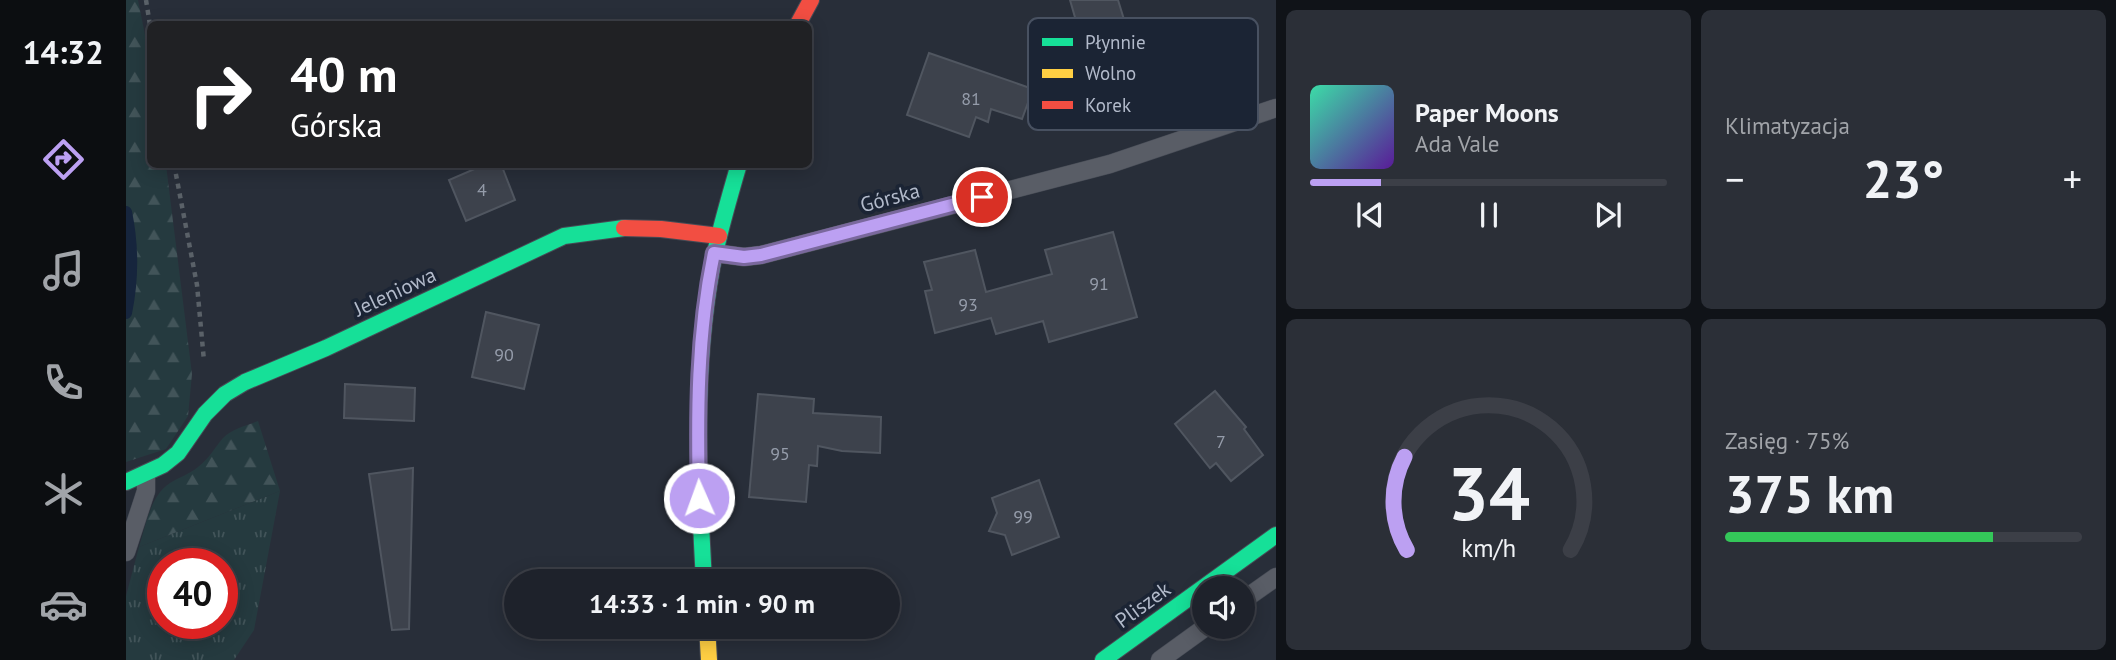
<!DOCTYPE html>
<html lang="pl">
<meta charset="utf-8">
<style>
:root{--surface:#1e222b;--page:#2b2f37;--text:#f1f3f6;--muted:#a1a4a9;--line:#3c3f47;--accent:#bca0f2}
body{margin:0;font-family:"PT Sans",sans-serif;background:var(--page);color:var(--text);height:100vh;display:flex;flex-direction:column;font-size:26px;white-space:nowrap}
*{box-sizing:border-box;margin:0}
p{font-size:23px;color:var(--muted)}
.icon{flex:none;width:38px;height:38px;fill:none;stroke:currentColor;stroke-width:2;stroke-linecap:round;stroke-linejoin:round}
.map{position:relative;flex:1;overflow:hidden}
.sheet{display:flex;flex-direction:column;gap:10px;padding:10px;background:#101318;width:840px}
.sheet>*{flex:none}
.guide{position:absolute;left:21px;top:21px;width:665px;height:147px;border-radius:10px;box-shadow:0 4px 18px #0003,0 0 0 2px var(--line);background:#202124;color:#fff;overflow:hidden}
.buttons{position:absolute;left:1066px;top:576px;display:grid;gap:14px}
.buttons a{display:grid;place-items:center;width:63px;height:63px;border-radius:50%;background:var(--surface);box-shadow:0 4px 18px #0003,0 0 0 2px var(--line);font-size:35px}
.speed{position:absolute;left:21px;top:548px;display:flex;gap:14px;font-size:35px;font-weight:700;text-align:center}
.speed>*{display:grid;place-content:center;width:91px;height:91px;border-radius:50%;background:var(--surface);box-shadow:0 4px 18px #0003,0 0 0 2px var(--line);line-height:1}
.speed .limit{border:10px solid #d22;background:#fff;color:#111}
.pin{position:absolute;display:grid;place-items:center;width:60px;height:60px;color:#fff;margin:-30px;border:4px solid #fff;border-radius:50%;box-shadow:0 2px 7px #0007}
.me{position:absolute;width:77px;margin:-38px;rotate:358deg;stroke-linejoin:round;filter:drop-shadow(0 0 5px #0008)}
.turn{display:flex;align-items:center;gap:24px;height:147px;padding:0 28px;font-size:32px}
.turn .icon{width:91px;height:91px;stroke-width:2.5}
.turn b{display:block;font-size:49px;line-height:60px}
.big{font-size:52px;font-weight:700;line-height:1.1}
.sheet .card{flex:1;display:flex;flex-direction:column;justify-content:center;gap:10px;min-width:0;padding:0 24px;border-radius:10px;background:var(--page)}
.sheet .dial{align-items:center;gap:0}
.dial svg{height:182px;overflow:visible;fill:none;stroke:var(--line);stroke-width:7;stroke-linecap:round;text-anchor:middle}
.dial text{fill:var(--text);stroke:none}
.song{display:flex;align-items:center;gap:21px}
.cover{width:84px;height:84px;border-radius:10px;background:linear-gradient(135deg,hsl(160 70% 55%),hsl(270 70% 35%))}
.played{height:7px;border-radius:4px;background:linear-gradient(90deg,var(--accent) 20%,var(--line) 20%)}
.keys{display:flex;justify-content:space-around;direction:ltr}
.heat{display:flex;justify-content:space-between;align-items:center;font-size:38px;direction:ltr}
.charge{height:10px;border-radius:5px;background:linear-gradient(90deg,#34c759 75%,var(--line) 0)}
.sheet .tiles{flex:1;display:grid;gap:10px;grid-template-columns:repeat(2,1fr)}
.trip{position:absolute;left:378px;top:569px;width:396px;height:70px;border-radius:35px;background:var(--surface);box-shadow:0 4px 18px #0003,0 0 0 2px var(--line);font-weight:700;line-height:70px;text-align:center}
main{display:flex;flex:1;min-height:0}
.menu{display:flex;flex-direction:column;width:126px;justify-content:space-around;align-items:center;background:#0c0e11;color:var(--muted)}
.menu .icon{width:49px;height:49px}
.menu .on{color:var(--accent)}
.menu b{font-size:32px;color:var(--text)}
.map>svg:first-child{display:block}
.grass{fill:url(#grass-tufts);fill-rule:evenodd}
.forest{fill:url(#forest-firs)}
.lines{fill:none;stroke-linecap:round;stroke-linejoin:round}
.stream{stroke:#16253d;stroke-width:12}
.building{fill:#3d424c;stroke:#505660;stroke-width:2}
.lane-casing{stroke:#464b55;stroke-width:19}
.fast-casing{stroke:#464b55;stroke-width:18}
.slow-casing{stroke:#464b55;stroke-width:18}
.jam-casing{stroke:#464b55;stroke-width:18}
.path{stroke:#5a6168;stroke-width:4.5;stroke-dasharray:5 5;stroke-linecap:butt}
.lane{stroke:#595d66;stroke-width:18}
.fast{stroke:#16e098;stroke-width:16}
.slow{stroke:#ffcf43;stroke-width:16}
.jam{stroke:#f24e42;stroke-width:16}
.route-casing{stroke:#7a689d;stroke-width:18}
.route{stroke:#bca0f2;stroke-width:12}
.labels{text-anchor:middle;stroke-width:7;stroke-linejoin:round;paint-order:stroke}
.number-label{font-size:18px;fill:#959caa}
.street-label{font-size:21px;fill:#b2baca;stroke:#1b2434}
.key{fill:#1b2434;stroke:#485161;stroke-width:2}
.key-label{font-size:19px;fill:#b2baca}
</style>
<main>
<nav class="menu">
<b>14:32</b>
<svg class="icon on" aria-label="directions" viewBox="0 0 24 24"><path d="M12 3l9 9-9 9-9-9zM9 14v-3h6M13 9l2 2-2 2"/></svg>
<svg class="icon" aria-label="music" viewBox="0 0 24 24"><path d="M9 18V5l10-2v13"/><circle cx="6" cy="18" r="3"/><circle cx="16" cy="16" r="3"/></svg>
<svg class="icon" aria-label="phone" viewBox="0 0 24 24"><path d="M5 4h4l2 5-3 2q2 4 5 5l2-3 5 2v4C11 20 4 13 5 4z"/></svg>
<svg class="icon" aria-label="climate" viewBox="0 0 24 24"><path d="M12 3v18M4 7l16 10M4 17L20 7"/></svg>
<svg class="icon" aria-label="car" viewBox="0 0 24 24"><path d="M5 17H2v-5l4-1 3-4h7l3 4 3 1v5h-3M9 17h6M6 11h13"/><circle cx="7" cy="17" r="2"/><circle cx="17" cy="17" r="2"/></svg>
</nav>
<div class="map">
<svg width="1150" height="660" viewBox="0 0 1150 660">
<defs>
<pattern id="grass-tufts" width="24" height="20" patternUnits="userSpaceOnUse" patternTransform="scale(1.75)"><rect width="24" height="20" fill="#253a3f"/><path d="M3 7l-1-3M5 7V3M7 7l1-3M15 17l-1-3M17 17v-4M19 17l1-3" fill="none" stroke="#425459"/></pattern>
<pattern id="forest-firs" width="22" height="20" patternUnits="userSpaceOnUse" patternTransform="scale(1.75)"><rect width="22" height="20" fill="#253a3f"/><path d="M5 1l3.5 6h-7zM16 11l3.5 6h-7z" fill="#425459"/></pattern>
</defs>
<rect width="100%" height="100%" fill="#282e39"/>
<path class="grass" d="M154,491L128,630L108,660H0V596L13,547ZM37,564H96V623H37Z"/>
<g class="forest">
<path d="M0,0H12L24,60V164L40,165L66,374L62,416L40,449L0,462Z"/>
<path d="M132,421L154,491L13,547C20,525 24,496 44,483C53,477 64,474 72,467C83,459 89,447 97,438C106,429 120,426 132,421Z"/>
</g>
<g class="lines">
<path class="stream" d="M0,212C7,246 7,279 0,313"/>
</g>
<g class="building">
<path d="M944,0H992L1000,26L984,30L990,51L961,59Z"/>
<path d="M803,53L907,89L896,119L865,109L862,122L850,117L843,137L781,115Z"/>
<path d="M360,164H375L389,200L340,221L323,180Z"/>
<path d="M987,232L1011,317L923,342L917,321L870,334L865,318L809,333L799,291L806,290L798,262L849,250L860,292L926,274L919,250Z"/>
<path d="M360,312L413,325L398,389L346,377Z"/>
<path d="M219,384L289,388L288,421L218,418Z"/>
<path d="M1089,391L1120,427L1118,429L1137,455L1105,481L1090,463L1084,468L1049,424Z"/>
<path d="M632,394L688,399L687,413L755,417L754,453L716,451L692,446L691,466L683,465L680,502L623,497Z"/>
<path d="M287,468L283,629L266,630L243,474Z"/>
<path d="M913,480L933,537L886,555L879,535L863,531L871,513L866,498Z"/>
</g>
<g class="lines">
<defs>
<g id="lane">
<path d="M588,253L618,257L635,255L984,164L1150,108"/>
<path d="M0,552L20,491V474"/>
<path d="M1116,601L1150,577"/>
<path d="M1034,660L1081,626"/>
</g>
<g id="fast">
<path d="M0,482L37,465L52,453L79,414L99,394L119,382L200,348L438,236L498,228"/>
<path d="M578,581C572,477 567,371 586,267C593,232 603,198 613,164"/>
<path d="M977,660L1150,535"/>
</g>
<path id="slow" d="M581,626L583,660"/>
<g id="jam">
<path d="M672,24L685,0"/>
<path d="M498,228L535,229L593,236"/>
</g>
</defs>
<use href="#lane" class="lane-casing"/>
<use href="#fast" class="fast-casing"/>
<use href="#slow" class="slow-casing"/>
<use href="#jam" class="jam-casing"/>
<g class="path">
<path d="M20,0L24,25"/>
<path d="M48,164L71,285L78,361"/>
</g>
<use href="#lane" class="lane"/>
<use href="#fast" class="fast"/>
<use href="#slow" class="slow"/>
<use href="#jam" class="jam"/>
</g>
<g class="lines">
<defs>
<path id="route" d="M573,498C571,415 571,334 588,253L618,257L635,255L856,197"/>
</defs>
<use href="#route" class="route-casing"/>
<use href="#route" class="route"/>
</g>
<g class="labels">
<g class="number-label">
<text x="845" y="105">81</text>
<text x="356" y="196">4</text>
<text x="973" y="290">91</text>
<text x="842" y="311">93</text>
<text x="378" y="361">90</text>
<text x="1095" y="448">7</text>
<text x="654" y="460">95</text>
<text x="897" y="523">99</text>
</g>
<g class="street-label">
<text transform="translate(764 198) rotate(-15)" y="7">Górska</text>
<text transform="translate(269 292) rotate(-25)" y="7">Jeleniowa</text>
<text transform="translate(1017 605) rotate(-36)" y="7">Pliszek</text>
</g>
</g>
<rect x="902" y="18" width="230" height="112" rx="10" class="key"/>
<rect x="916" y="38" width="31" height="8" fill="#16e098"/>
<rect x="916" y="69" width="31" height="9" fill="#ffcf43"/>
<rect x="916" y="101" width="31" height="8" fill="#f24e42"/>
<g class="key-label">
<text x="959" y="49">Płynnie</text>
<text x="959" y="80">Wolno</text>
<text x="959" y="112">Korek</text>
</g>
</svg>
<div class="buttons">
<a><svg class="icon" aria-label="sound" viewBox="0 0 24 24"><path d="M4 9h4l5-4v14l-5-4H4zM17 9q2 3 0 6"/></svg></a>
</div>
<div class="speed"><div class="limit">40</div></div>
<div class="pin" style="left:856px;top:197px;background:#d93025"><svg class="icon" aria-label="arrive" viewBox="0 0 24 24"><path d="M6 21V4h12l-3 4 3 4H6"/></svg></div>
<svg class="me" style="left:573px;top:498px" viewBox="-20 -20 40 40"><circle r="17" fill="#bca0f2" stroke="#fff" stroke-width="3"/><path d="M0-11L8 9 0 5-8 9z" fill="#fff"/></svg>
<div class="trip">14:33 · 1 min · 90 m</div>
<div class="guide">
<div class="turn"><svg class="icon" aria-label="right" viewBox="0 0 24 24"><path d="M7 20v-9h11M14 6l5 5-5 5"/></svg><div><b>40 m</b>Górska</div></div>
</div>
</div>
<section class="sheet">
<div class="tiles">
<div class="card">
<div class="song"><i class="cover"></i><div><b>Paper Moons</b><p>Ada Vale</p></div></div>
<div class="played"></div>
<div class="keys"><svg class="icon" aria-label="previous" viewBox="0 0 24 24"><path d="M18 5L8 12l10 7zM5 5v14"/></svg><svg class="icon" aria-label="pause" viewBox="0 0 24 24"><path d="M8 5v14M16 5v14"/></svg><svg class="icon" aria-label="next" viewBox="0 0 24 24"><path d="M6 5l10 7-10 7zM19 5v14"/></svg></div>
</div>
<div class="card"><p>Klimatyzacja</p>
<div class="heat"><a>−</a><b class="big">23°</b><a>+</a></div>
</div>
<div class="card dial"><svg viewBox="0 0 100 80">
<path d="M14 69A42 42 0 1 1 86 69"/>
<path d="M14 69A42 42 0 0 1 13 28" stroke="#bca0f2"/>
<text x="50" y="56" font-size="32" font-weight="700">34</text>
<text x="50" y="72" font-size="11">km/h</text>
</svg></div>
<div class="card"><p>Zasięg · 75%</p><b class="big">375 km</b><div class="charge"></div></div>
</div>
</section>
</main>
